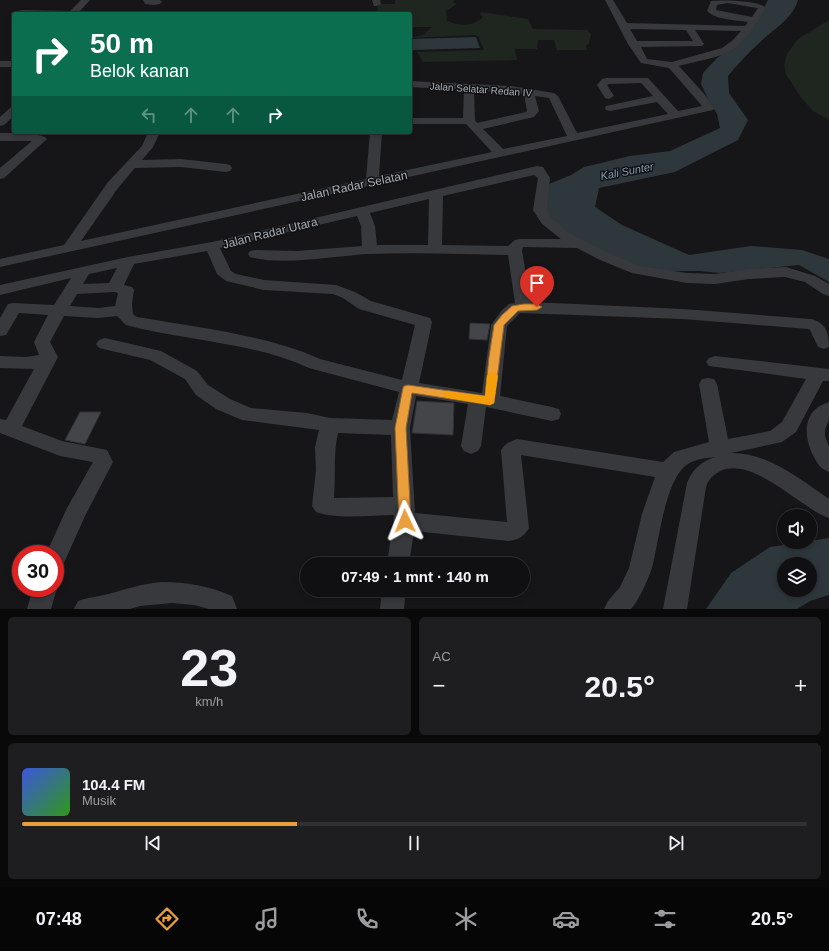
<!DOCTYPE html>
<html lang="id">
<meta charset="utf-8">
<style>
:root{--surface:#101012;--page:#1e1e20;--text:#f1f3f6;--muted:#9c9d9f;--line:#303032;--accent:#ea9e3c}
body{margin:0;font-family:Arial,sans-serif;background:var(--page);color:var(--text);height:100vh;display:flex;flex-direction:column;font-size:15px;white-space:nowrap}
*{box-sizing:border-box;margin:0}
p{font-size:13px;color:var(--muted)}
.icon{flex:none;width:22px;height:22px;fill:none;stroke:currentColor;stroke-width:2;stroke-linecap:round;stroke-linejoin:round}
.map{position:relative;height:609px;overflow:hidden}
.side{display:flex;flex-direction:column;gap:8px;padding:8px;background:#09090a;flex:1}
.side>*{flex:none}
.banner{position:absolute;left:12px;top:12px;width:400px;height:122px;border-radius:4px;box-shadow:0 2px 6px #0003,0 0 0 1px var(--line);background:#0b6e4f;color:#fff;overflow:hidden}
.buttons{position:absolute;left:777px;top:509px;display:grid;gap:8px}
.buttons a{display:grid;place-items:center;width:40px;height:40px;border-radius:50%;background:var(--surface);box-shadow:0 2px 6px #0003,0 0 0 1px var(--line);font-size:20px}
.speed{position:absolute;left:12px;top:545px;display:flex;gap:8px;font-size:20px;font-weight:700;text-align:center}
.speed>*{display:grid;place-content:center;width:52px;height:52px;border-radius:50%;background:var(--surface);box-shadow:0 2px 6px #0003,0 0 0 1px var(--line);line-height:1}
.speed .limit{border:6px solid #d22;background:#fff;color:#111}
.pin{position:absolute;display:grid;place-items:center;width:34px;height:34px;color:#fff;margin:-41px -17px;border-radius:50% 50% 50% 0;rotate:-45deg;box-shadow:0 0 4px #0007}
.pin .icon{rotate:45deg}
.me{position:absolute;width:44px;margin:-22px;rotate:358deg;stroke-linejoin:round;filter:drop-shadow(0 0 3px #0008)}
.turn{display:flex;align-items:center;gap:14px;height:84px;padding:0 12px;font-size:18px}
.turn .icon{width:52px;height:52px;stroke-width:2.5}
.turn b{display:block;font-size:28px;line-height:34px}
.lanes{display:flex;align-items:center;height:38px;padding:0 12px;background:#0003;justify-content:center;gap:20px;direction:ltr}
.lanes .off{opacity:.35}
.big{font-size:30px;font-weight:600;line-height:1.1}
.side .widget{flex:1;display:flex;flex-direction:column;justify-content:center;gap:6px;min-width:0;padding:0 14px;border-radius:6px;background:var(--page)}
.side .dial{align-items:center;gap:0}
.dial b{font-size:52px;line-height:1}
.song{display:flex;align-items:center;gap:12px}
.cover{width:48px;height:48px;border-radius:6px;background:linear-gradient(135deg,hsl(230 70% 55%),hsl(110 70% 35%))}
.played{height:4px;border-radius:2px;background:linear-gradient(90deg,var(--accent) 35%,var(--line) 35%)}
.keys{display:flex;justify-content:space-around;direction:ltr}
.heat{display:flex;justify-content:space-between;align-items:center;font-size:22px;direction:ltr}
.side .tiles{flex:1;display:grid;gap:8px;grid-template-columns:1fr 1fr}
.widget:last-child{grid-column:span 2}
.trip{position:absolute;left:300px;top:557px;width:230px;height:40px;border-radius:20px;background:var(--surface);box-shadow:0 2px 6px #0003,0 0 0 1px var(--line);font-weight:600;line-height:40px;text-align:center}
.dock{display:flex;height:64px;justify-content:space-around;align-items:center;background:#060607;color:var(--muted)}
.dock .icon{width:28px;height:28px}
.dock .current{color:var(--accent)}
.dock b{font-size:18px;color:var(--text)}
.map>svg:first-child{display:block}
.green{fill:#1e261f}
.water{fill:#2d373c;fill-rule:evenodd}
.building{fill:#434548;stroke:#303134}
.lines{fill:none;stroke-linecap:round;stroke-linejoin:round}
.minor{fill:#37393d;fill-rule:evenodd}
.route{fill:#ea9e3c;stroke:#986727}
.slow{fill:#f59e0b}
.labels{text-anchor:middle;stroke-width:3;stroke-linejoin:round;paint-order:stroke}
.far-street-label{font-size:10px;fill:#a9afb8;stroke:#111113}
.far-water-label{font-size:11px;font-style:italic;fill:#81a0b1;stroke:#111113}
.street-label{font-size:12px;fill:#a9afb8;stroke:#111113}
</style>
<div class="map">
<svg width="829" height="609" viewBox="0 0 829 609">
<rect width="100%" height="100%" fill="#161618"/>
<g class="green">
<path d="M395,0H454L453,2L457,4L446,11L447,21C459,26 473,27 483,17L480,14L481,12L528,19L533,29L587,30L591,34L589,44L586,45L587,50H557L554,40H538L537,49H515L517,60L423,62L417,52L484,50L478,36L475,35L410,38L426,34V32L432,27H410V14H377L378,4H395Z"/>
<path d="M829,20V120L813,111L800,96L786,74L784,65L787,54L798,39Z"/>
</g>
<g class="water">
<path d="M768,0H798C792,20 772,30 758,44C747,54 737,65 728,76L729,93L748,120L738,140L675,172L599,188L595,207L622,225L689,255L751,246L802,250L829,259V282L799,265L720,273L700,271H642L563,233L543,207L549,184L571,175L584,167L630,156L670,151L720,128L717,114L709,101L701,84L703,73L717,58L739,42L755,25Z"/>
<path d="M476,37L480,48L410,50V39Z"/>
<path d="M829,538V595L810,601L797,609H706L731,573L770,547ZM784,564H810V590H784Z"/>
</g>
<g class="building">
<path d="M470,323L490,324L487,340L469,339Z"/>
<path d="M417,401L454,403L453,435L412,433Z"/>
<path d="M80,412H101L85,444L65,440Z"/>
</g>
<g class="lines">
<g class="minor">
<path d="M81,0H90L80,11H140L144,14H14V16L11,14L12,12L22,10L70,11Z"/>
<path d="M143,0H160L162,2C159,6 150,5 145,4Z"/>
<path d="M372,0H380L381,4L377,6H374Z"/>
<path d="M605,0H613L627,23L745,26L748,22C736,20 716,20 707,11L711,1C722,0 759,0 766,8C756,24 746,41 730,51C719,58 692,62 679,66L706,96L714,108L713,110L0,267V259L64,245L108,182L142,146L148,132H160L153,147L142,160L181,159L226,164L230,165L232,168L230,171L226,172L181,167L135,168L118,188L81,241L366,179L370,132H382L379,176L492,152L466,124H410V118H463L464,90L410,87V81L511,86L554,93L558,96L577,133L668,114L657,102L610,111L606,110L605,108L606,106L653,96L641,83L609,84L607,85L614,96L609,99L605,98L597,85L602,79L606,78H648L678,111L702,106L669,68L641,63L628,44ZM728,3L757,8H758L752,17L716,10L717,5ZM630,29L686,30L693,41H637ZM695,30L741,31L733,40L722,48L672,62L647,59L641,47L702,46L704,44ZM474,90L524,94L527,111L526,112L477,123L475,120ZM535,96L549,98L567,136L503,149L483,129L534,117L539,111Z"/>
<rect x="0" y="61" width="14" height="6"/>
<path d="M14,107V116L4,125L0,126V117L10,108Z"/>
<path d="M0,133H32L45,137L47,139L4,178L0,179V168L32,141H0Z"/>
<path d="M537,166L543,167L550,178L547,210L552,218L568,232L610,254L640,266L687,273L715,274L749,269L786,267L815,276L829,284V296L823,294L805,282L785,277L749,279L715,284L687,283L632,273L600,260L577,248L523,247L522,251L531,302L683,309L811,319C826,323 829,332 829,347L824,349L818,347L810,330L808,329L683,319L520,313L507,326L500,396L552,407L559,409L561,414L559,419L552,421L486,407L481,446L478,451L471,454L464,451L461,446L468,404L416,396L410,428L415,513L507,522L501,450C505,443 510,442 517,439L663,462L674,452L709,442L699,384L702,379L708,378L714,379L717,384L728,439L770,431L782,422L806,379L709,366L706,362L709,358L715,356L829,369V381H823L796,432L782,442L731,453C767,452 801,480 829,499V518C799,508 750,452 717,473C711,477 708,481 706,487L687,609H663L687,483C693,469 700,462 715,457C706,458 696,459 688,464C665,478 659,542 652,568C647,582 640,598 631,609H604L608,601L620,587L629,568L642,514L655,477L521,455L529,528C524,537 519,539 509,541L414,531L409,564H387L394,515C370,515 338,520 316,512L312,506L316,470L315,447L319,430L242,420L216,409L196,395L185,379L150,360L99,348L96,344L99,340L105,338L161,351L197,371L208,385L230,399L251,408L307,413L330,418L392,420L399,392L309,368C252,342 186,341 126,325L117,316L98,318L64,316L50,342L58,357L22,426L62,441L107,450L113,462L85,516L63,565L55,568V554H46L67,508L93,462L60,456L0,433V419L6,420L34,369L0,368V356L26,357L39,355L34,342L48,315L19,313L6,335L0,336V318L8,304L14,303L54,305L71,278L0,295V285L128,257L212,242ZM534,175L538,178L533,210L542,224L561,239H520L515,240L508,246L442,245L443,196ZM429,199L428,245H377L375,226L370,213ZM357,216L361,226L362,246L297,251L255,250L250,251L248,254L250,257C285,266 332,256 368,254C415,252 462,254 508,255L515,303L509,304L502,310L491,325L482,393L419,383L432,322L430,318L371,301L355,292L336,285L264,280L236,274L231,271L220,248ZM207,251L217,274L226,281L264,290L333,294L343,298L359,309L415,325L402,380L320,359C267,335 195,327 137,317L133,314L132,304L134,290L132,287L124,285L134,264ZM117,268L109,283L83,284L89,274ZM115,292L118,293L115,306L98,308L70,306L77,294ZM338,433L391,435L393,497L334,498C336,476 333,454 338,433Z"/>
<path d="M829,402V420L825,429V436L829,447V472C821,469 818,465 814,457C803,436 802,410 829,402Z"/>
<path d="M161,582C187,582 209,586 232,596L237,609H209L194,605L172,603L140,606L130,609H74L78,601C88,597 98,597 108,594C128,589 140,584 161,582Z"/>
<path d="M55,584L57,588L51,609H27L33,588H55Z"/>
<path d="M382,590H406L404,609H380Z"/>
</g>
</g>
<path class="route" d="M524,304H537L542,307L537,310L518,311L504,325L494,403L490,405L412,393L406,428L411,521L409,524L405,526L401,524L399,521L395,428L403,388L404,386L408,385L485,396L489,357L494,325L502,315L512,306Z"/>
<path class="slow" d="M492,372L496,373L498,376L494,403L490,405L448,398L445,397L443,395L445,392L448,391L485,396L487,376L489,373Z"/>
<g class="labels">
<g class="far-street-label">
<text transform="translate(481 89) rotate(4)" y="4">Jalan Selatar Redan IV</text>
</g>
<g class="far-water-label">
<text transform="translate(627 171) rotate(-11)" y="4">Kali Sunter</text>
</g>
<g class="street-label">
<text transform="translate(354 186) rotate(-12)" y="4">Jalan Radar Selatan</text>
<text transform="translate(270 233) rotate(-14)" y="4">Jalan Radar Utara</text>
</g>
</g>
</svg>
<div class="buttons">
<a><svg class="icon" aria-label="sound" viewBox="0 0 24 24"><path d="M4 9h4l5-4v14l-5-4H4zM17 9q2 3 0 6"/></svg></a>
<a><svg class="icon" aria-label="layers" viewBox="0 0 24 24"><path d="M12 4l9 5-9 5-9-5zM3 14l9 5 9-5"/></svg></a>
</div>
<div class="speed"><div class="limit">30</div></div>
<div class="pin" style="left:537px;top:307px;background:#d93025"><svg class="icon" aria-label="arrive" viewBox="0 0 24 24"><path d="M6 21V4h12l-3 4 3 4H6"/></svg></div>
<svg class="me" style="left:405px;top:521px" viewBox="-20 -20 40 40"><path d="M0-17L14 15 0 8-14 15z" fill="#ea9e3c" stroke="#fff" stroke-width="4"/></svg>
<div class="trip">07:49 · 1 mnt · 140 m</div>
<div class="banner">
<div class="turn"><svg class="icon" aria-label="right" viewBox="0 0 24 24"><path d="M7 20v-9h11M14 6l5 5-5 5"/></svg><div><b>50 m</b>Belok kanan</div></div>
<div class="lanes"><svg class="icon off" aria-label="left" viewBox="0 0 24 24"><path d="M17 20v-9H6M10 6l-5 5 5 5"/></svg><svg class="icon off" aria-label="ahead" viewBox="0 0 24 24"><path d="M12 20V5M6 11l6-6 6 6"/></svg><svg class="icon off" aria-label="ahead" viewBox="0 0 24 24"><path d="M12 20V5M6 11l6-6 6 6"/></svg><svg class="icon" aria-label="right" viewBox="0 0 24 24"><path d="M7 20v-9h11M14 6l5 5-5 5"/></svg></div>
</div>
</div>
<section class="side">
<div class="tiles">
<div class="widget dial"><b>23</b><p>km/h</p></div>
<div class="widget"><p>AC</p>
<div class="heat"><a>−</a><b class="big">20.5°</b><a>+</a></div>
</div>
<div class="widget">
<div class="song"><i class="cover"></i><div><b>104.4 FM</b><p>Musik</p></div></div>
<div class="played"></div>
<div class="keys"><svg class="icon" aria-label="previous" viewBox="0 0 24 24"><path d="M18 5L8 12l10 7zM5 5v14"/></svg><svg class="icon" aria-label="pause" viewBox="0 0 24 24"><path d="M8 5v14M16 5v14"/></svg><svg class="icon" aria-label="next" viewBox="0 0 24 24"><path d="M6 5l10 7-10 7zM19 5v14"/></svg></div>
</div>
</div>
</section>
<nav class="dock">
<b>07:48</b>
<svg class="icon current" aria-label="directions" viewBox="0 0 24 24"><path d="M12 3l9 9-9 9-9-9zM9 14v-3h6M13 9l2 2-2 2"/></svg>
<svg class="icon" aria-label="music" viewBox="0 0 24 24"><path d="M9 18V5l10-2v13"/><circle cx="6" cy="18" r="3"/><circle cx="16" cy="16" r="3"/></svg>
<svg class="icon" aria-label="phone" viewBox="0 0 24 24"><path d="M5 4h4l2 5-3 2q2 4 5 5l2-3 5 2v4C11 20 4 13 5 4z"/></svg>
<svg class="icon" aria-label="climate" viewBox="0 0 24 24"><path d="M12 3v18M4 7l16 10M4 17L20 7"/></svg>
<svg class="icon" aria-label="car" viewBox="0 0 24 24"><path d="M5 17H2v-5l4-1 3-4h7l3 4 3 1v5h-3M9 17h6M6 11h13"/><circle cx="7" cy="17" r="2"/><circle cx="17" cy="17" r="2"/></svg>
<svg class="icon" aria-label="filters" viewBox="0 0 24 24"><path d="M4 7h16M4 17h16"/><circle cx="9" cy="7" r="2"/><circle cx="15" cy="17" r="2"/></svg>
<b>20.5°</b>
</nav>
